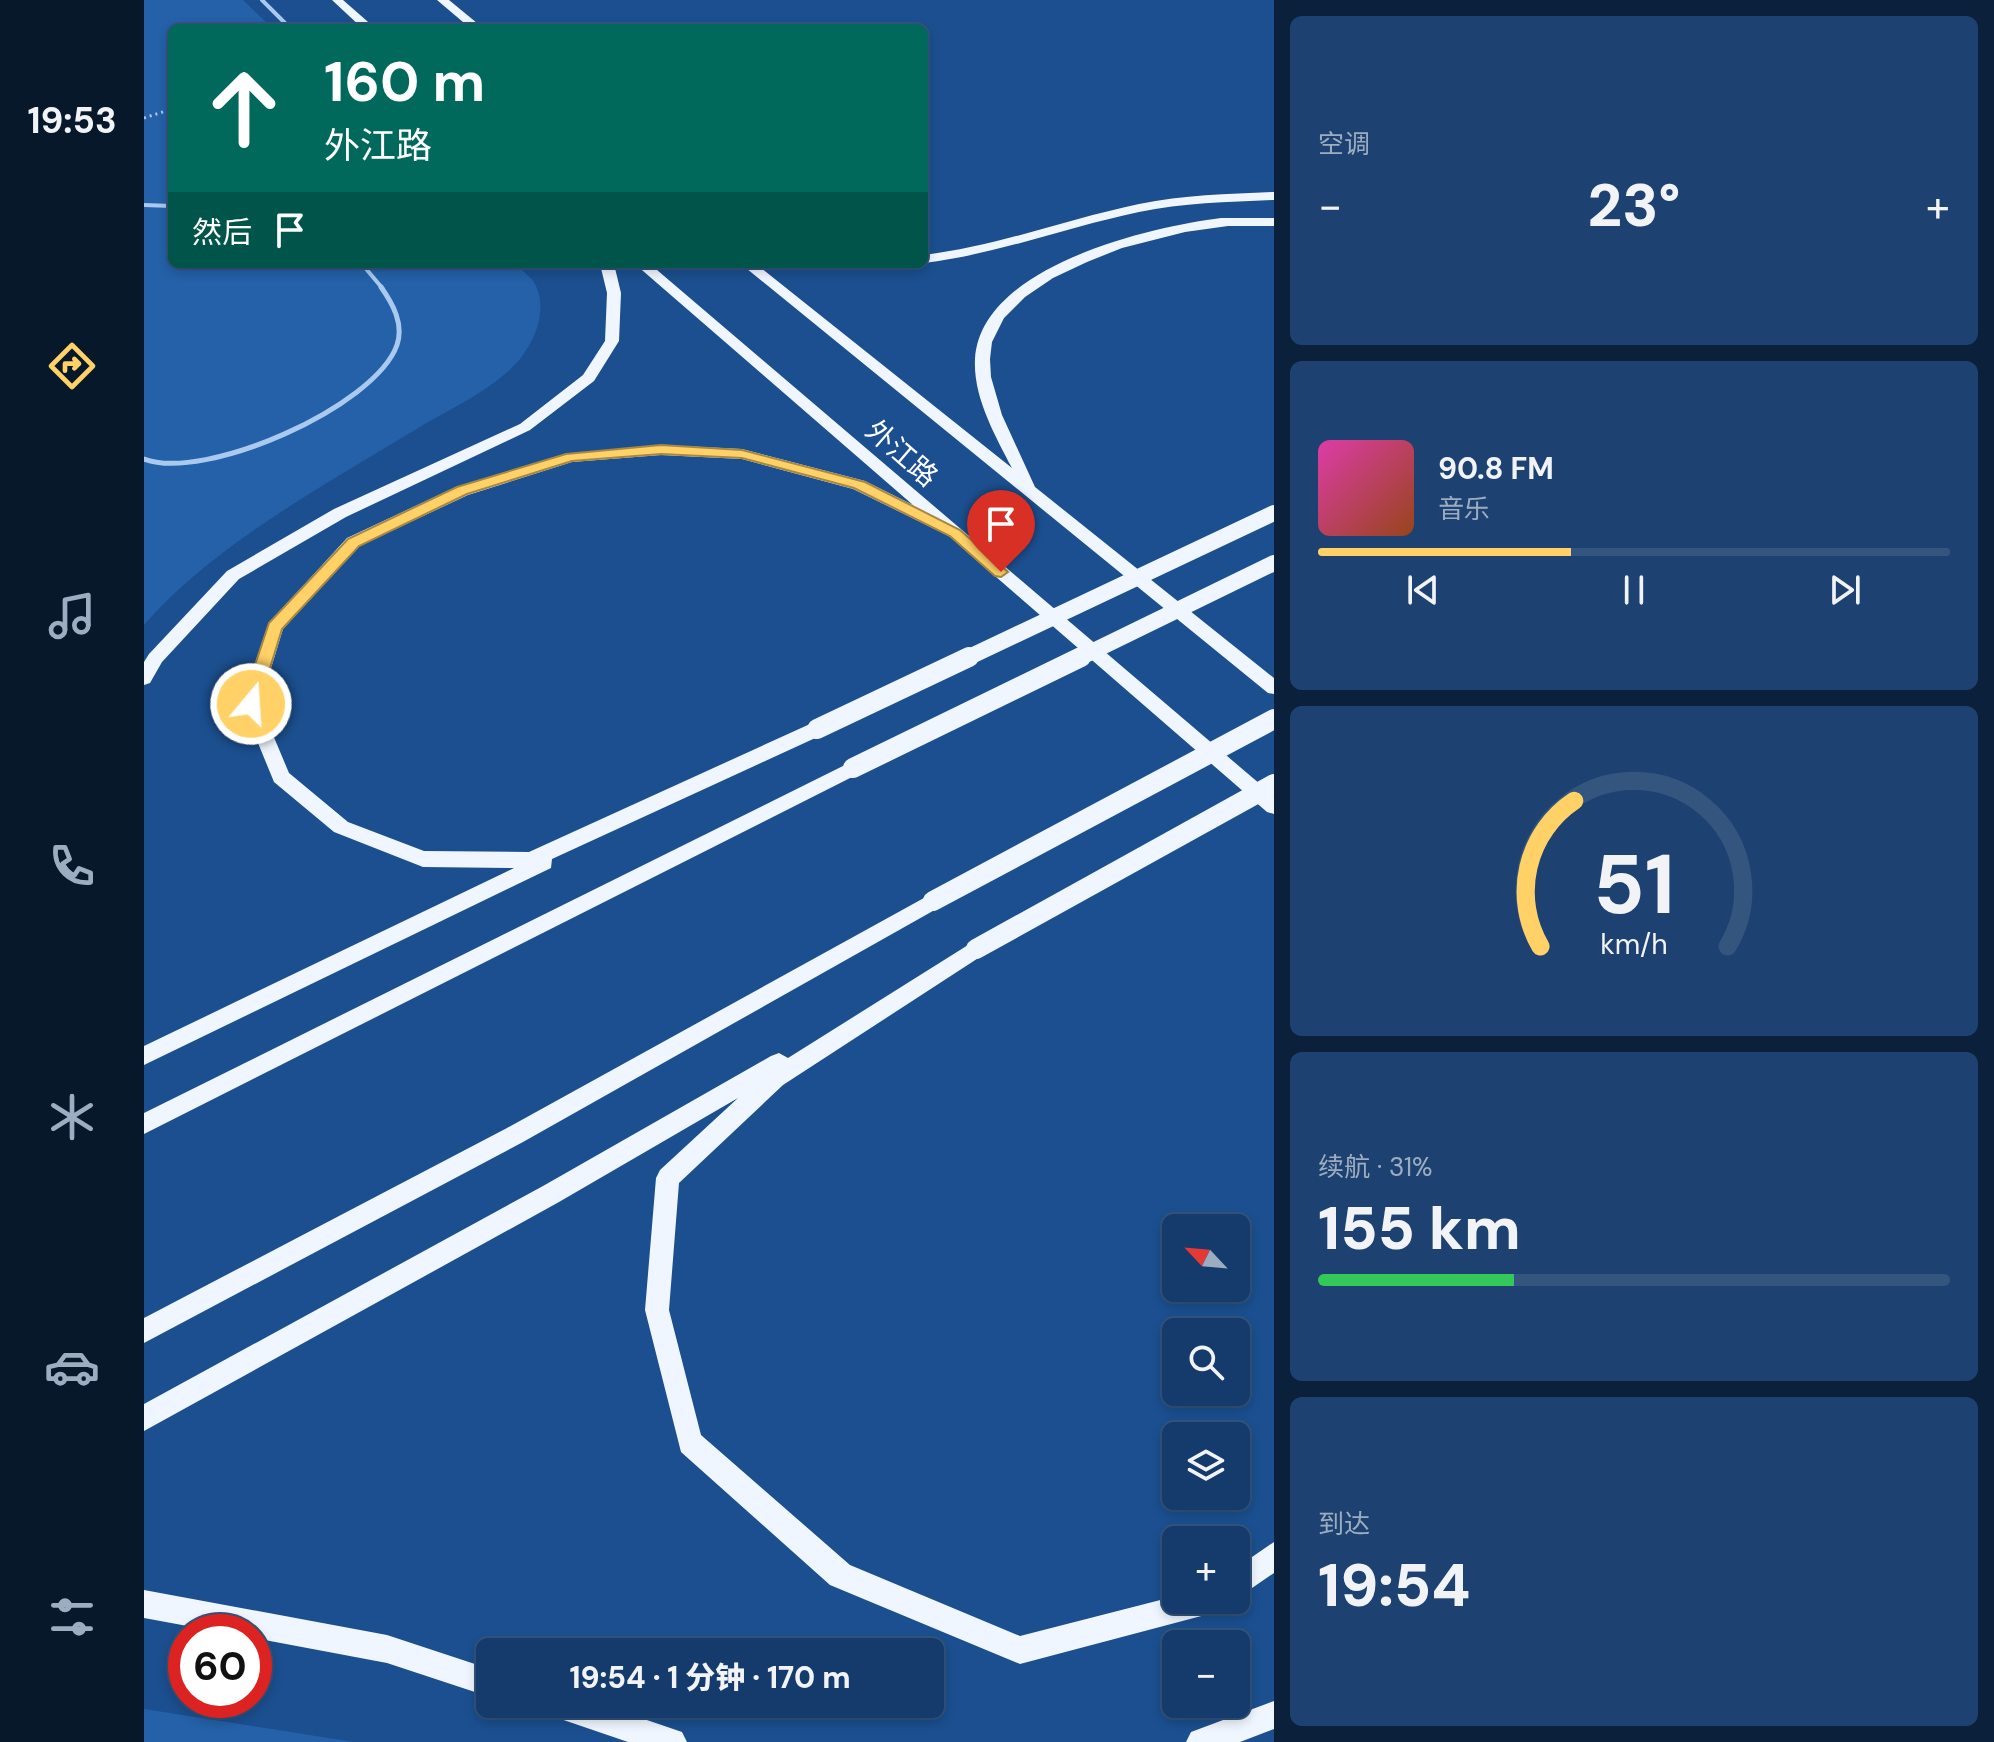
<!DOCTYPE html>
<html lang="zh">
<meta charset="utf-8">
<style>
:root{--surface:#143b6b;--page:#1d4271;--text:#f1f3f6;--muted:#9dadc1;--line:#33557e;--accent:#ffd166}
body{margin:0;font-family:"DM Sans","Noto Sans SC",sans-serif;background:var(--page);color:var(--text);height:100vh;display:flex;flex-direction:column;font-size:30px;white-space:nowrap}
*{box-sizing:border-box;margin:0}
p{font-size:26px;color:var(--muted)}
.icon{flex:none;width:44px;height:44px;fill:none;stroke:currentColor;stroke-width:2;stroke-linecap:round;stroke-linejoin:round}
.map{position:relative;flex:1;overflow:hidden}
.panel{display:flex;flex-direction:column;gap:16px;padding:16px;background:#0b203b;width:720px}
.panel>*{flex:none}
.guide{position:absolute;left:24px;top:24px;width:760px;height:244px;border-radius:12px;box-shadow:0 4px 12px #0003,0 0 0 2px var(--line);background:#00695c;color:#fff;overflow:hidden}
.needle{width:52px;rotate:296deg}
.tools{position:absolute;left:1018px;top:1214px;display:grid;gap:16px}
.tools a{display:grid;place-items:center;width:88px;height:88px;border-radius:12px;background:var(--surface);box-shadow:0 4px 12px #0003,0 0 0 2px var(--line);font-size:40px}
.speed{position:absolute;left:24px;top:1614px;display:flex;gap:16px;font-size:40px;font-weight:700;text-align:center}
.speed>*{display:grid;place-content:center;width:104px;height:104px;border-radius:50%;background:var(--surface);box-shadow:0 4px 12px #0003,0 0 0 2px var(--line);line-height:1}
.speed .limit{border:12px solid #d22;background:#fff;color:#111}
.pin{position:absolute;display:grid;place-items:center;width:68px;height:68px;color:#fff;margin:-82px -34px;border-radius:50% 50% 50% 0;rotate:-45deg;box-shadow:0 0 8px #0007}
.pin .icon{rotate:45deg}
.me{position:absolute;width:88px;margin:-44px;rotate:18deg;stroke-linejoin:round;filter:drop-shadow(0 0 6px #0008)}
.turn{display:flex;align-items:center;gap:28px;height:168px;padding:0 24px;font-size:36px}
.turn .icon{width:104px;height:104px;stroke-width:2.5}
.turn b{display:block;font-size:56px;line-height:68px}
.then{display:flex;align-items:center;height:76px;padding:0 24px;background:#0003;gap:16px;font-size:30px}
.big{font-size:60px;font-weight:800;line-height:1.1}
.panel .tile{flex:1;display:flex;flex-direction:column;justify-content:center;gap:12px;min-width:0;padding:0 28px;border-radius:12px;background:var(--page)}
.panel .dial{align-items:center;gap:0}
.dial svg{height:208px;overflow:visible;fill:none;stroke:var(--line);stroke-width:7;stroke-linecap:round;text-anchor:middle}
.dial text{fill:var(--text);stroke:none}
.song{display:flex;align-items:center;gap:24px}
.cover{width:96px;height:96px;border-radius:12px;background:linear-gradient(135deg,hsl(320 70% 55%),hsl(20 70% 35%))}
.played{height:8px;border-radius:4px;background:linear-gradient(90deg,var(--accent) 40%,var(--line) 40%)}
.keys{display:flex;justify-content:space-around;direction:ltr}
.heat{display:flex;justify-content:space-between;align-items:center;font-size:44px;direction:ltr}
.charge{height:12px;border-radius:6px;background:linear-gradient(90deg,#34c759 31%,var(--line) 0)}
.trip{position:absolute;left:332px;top:1638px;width:468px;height:80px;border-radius:12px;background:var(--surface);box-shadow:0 4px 12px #0003,0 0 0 2px var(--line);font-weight:800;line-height:80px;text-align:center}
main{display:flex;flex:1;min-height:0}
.menu{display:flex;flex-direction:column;width:144px;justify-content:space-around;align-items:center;background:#08182b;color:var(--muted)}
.menu .icon{width:56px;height:56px}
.menu .selected{color:var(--accent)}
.menu b{font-size:36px;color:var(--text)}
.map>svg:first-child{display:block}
.green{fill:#2461a8}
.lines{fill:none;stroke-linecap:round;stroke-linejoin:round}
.path{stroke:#a9c9ee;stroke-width:3;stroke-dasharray:2 4;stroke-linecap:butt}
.lane-far1{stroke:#a9c9ee;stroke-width:4}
.lane{stroke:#a9c9ee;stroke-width:5}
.primary{fill:#f0f6ff;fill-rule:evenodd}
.primary-bridge-far1{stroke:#f0f6ff;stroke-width:16}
.primary-bridge{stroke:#f0f6ff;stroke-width:20}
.route{fill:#ffd166;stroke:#a68842;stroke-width:2}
.labels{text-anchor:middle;stroke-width:8;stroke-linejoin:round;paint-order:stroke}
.street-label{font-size:28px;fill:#fff;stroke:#1b4f8f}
</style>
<main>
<nav class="menu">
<b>19:53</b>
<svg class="icon selected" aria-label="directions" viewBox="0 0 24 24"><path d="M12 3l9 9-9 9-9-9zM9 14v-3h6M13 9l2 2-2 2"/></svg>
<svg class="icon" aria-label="music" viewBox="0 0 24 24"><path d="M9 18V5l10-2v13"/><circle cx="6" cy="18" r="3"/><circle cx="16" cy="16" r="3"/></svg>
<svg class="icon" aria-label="phone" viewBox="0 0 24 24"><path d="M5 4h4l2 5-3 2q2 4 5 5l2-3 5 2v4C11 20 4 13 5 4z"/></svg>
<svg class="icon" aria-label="climate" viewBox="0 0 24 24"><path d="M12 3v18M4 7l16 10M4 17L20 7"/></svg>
<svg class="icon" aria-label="car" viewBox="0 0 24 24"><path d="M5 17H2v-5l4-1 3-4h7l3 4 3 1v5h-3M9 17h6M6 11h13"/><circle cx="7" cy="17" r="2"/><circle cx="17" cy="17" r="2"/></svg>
<svg class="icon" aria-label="filters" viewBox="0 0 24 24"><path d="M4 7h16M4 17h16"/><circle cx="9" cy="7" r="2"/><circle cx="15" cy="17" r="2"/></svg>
</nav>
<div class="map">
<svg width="1130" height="1742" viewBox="0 0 1130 1742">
<rect width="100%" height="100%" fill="#1b4f8f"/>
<g class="green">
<path d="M0,0H99L128,28H28V264H371C377,270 389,278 392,286C403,310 392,339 376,359C350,390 305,409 271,430C182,484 68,546 0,625Z"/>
<path d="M0,1709L210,1742H0Z"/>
</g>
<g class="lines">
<path class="path" d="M0,118L28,109"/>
<g class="lane-far1">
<path d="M118,0L146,28"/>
<path d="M0,205L28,206"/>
<path d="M218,264L239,289"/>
</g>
<path class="lane" d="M0,459C60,482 231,407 253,345C260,324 249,304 237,287"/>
<g class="primary">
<path d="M188,0H199L231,28H218Z"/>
<path d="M293,0H305L339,28H326Z"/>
<path d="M1130,192V200C1085,202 1039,203 995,212C923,227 854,254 780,263V255C854,246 923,219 995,204C1040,195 1085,194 1130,192Z"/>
<path d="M1077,218H1130V226H1084L1041,232L978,248L943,262L909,278L881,297L860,318L848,342L846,359L847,377L858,415L891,487L1130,678V694L1124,693L597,264H612L868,468C851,435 829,397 831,359C836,267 1004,227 1077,218Z"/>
<path d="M456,264H470L477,293L475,341L450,381L386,430L202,517L95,579L18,662L6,683L0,685V662L5,654L83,571L190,509L376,424L439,375L461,341L463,293Z"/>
<path d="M491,264H506L1130,796V814L1123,812L805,536L709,489L598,459L517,455L428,462L324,495L215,546L139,629L116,704L145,773L204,822L280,851L385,852L666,724H680L682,729L680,734L408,859L407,868L0,1065V1046L370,868L279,867L190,832L130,782L98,704L125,623L203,538L312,487L421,454L517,445L598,449L721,481L769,505Z"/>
<path d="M709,761L716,763L718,768L716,773L0,1134V1113Z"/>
<path d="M789,893L796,895L799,901L796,907L379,1142L0,1343V1318L363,1128Z"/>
<path d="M832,940L839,943L842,949L839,955L639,1085L535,1183L525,1310L557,1435L706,1565L876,1636L1032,1596V1600H1084L1080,1610L876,1664L686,1585L537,1452L501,1310L512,1178L516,1170L594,1098L415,1202L0,1431V1404L399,1186L627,1056L635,1053L644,1058Z"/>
<path d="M1130,1542V1573L1092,1599V1568Z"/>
<path d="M0,1590L243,1635L346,1669V1697L243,1663L110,1638V1632H76L0,1618Z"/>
<path d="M1130,1701V1729L1096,1742H1042L1047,1732Z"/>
<path d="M398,1704H456L538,1732L543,1742H484L402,1714Z"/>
</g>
<g class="primary-bridge-far1">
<path d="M821,659L1130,513"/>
<path d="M933,659L1130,563"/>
</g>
<g class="primary-bridge">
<path d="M673,729L825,657"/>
<path d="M709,768L937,657"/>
<path d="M789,901L1130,719"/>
<path d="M832,949L1130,784"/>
</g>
</g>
<path class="route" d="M517,445L598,450L721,482L816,530L864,572L857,577L851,576L806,536L710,488L598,458L517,454L428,461L323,494L215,546L138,629L115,704L112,709H101L98,704L125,623L204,539L313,487L422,454Z"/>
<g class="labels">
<g class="street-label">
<text transform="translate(758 453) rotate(41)" y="10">外江路</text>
</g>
</g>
</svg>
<div class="tools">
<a><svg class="needle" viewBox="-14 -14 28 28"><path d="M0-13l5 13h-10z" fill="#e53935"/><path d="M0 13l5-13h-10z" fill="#9dadc1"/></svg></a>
<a><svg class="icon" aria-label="search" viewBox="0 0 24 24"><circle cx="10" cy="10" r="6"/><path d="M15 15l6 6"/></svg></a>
<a><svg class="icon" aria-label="layers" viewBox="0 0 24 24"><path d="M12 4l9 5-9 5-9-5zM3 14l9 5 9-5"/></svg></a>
<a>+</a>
<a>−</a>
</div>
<div class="speed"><div class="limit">60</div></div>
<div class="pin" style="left:857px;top:572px;background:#d93025"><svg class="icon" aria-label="arrive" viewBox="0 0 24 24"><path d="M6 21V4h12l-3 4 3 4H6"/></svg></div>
<svg class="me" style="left:107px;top:704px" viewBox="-20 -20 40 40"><circle r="17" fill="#ffd166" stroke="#fff" stroke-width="3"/><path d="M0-11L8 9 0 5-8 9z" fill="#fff"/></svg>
<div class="trip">19:54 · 1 分钟 · 170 m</div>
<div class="guide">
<div class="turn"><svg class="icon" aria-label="ahead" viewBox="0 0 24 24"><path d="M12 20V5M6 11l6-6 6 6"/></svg><div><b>160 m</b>外江路</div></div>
<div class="then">然后<svg class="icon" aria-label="arrive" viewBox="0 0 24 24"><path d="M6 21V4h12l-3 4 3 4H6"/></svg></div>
</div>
</div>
<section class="panel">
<div class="tile"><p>空调</p>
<div class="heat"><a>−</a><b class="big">23°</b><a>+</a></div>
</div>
<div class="tile">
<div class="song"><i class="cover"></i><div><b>90.8 FM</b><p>音乐</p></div></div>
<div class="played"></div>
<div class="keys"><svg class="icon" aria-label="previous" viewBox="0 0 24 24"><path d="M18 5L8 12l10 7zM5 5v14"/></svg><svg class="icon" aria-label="pause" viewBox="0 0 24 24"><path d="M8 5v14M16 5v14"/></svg><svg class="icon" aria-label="next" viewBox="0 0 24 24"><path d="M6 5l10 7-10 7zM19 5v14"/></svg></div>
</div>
<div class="tile dial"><svg viewBox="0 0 100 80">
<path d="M14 69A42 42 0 1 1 86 69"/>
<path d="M14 69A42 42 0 0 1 27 13" stroke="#ffd166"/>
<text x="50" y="56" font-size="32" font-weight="700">51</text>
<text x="50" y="72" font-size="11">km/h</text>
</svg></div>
<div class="tile"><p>续航 · 31%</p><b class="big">155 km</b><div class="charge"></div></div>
<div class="tile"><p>到达</p><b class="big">19:54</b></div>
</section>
</main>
